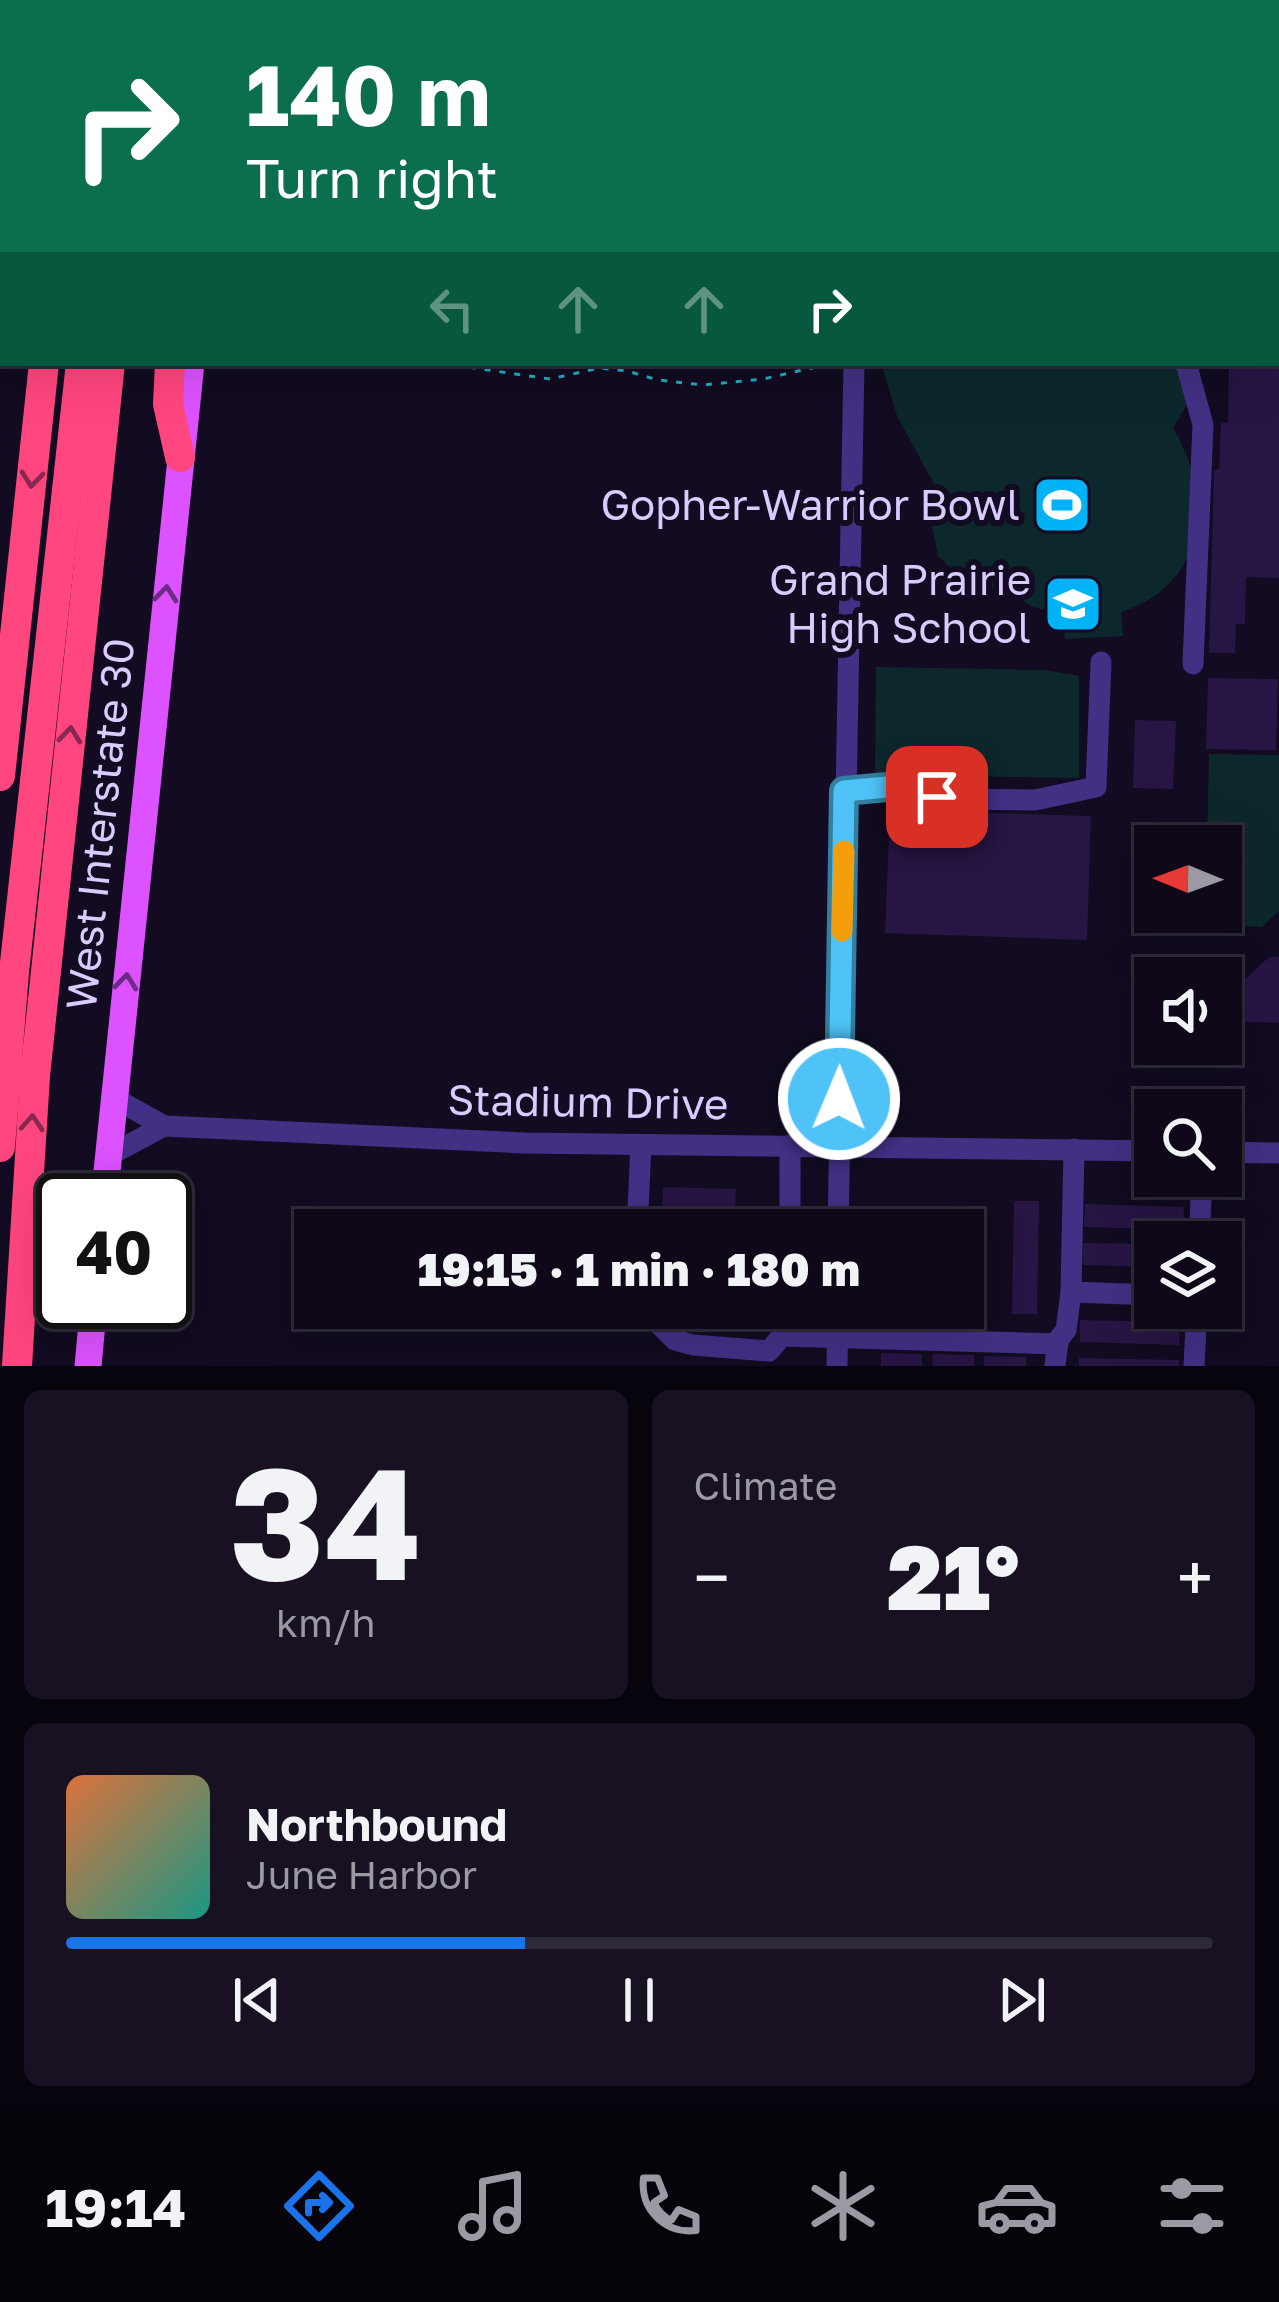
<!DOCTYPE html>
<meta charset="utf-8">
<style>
:root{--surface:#0e0819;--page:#171122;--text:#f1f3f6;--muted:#9b9aa2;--line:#2e2938;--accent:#1a73e8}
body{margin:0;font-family:"Golos Text",sans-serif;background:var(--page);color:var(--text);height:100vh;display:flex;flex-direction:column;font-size:45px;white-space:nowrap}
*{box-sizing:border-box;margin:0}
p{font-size:39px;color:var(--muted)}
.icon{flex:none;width:66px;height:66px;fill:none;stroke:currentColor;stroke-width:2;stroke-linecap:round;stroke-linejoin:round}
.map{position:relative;height:1366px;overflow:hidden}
.drawer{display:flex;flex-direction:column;gap:24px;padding:24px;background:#08040e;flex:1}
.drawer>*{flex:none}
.top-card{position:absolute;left:0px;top:0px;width:1281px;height:366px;box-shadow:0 12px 48px #0002,0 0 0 3px var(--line);background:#0b6e4f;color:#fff;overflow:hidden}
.needle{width:78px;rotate:271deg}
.tools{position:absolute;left:1134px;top:825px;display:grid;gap:24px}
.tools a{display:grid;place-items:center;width:108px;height:108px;border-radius:0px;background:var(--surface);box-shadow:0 12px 48px #0002,0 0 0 3px var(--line);font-size:60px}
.speed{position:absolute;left:36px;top:1173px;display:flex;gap:24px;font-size:60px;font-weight:700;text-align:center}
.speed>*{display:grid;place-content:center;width:156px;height:156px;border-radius:50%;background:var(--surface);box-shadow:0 12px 48px #0002,0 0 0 3px var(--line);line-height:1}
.speed .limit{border:6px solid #111;border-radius:18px;background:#fff;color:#111}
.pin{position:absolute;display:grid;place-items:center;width:102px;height:102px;color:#fff;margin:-51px;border-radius:24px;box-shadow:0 6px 18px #0006}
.me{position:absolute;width:132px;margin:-66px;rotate:1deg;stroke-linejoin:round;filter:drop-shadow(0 0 9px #0008)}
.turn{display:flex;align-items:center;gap:42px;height:252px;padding:0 48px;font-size:54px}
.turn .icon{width:156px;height:156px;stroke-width:2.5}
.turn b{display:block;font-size:84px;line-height:102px}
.lanes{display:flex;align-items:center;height:114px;padding:0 48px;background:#0003;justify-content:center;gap:60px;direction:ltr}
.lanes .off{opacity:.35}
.big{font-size:90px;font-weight:800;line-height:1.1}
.drawer .tile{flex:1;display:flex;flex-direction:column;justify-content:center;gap:18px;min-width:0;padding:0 42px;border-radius:18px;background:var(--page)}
.drawer .dial{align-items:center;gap:0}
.dial b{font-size:156px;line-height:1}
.song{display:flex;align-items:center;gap:36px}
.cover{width:144px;height:144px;border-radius:18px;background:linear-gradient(135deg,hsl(20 70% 55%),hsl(170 70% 35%))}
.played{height:12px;border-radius:6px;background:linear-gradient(90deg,var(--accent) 40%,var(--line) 40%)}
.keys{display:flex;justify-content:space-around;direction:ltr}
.heat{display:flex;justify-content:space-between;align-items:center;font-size:66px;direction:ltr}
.drawer .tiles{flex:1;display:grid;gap:24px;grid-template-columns:1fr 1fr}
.tile:last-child{grid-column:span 2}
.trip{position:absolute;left:294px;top:1209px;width:690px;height:120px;border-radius:0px;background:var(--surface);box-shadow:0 12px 48px #0002,0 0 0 3px var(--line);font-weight:800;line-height:120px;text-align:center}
.dock{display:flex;height:192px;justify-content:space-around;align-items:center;background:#06030a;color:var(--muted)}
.dock .icon{width:84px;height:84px}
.dock .current{color:var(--accent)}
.dock b{font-size:54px;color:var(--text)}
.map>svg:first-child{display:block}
.green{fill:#0d282c}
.building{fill:#271544}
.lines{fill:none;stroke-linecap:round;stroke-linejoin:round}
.path{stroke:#21abbd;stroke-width:3;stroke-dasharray:6 9;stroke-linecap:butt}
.minor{stroke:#423085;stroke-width:21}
.major{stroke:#dc52ff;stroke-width:27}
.highway{stroke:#ff467e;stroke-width:30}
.oneway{stroke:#882850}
.oneway2{stroke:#6d2b85}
.route-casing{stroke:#337fa1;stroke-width:30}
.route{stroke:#4fc3f7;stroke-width:21}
.slow{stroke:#f59e0b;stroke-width:21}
.labels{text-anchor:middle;stroke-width:12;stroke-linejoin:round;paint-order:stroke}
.poi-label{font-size:42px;fill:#dacbff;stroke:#120b21;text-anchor:end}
.street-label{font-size:42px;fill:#dacbff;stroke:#120b21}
</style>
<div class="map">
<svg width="1279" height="1366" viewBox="0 0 1279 1366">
<rect width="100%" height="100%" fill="#120b21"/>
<g class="green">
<path d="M881,363H1179L1189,401L1173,428C1214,496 1207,585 1121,612L1123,636L1065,639L1062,614L1033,607L1000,587L979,593L938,556L927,500L941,497L897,416Z"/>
<path d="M876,667L1044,670L1079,676V778L875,775Z"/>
<path d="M1209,754L1279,755V911L1262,927L1204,924L1205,912H1221V846H1207Z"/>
</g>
<g class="building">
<path d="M1229,363H1279V578L1246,577L1245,624H1236L1235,653H1209L1214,470L1219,469L1221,422L1228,423Z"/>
<path d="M1208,678L1278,679L1276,750L1206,749Z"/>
<path d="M1135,720L1176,721L1173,789L1133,788Z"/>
<path d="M890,810L1091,816L1087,940L885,933Z"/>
<path d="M1269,957H1279V1023L1232,1021V1001L1241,993L1240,984Z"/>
<path d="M663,1187L736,1189L734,1230H661Z"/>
<path d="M1014,1201H1039L1037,1314H1012Z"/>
<path d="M1085,1204L1184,1207L1183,1230L1084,1227Z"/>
<path d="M1083,1243L1155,1244V1267L1083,1265Z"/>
<path d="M1080,1320L1180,1322L1179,1345L1080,1342Z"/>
<path d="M881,1353L922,1354V1366H881Z"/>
<path d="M933,1354L974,1355V1366H932Z"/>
<path d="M984,1356L1026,1357V1366H984Z"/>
<path d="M1079,1358L1179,1360V1366H1079Z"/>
</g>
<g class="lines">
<path class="path" d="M440,363L550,379L600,368L627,371L658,380L703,385L763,379L834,363"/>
<g class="minor">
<path d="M653,0L654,3"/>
<path d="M1115,0V3"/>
<path d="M859,3V0"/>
<path d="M1278,43H1279"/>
<path d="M1278,207H1279"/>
<path d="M1186,363L1203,425L1193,664"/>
<path d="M845,791L887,787L919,790L942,799L1035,800L1096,787L1101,662"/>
<path d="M164,1126L524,1143L1155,1151"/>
<path d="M1221,1152L1279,1153"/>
<path d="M108,1156L164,1126L114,1098"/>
<path d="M637,1230L641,1145"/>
<path d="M790,1230V1145"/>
<path d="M838,1230L854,363"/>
<path d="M1199,1242L1202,1176"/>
<path d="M1071,1292L1155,1295"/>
<path d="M643,1308L675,1340L693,1345L769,1351L782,1336L784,1308"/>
<path d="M782,1336L1058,1344"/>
<path d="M837,1366L838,1308"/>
<path d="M1055,1366L1058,1340L1066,1330L1071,1292L1074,1149"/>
<path d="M1194,1366L1197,1308"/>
</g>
<g class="major">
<path d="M12,3V0"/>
<path d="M233,3L234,0"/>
<path d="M0,131L3,100"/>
<path d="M104,1200L191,363"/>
<path d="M88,1366L94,1302"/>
</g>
<g class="highway">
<path d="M35,3V0"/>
<path d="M83,3L84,0"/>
<path d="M121,3V0"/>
<path d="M149,3L150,0"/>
<path d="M186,3V0"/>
<path d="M0,242L3,221"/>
<path d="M170,363L168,404L180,457"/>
<path d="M0,776L44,363"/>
<path d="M0,1147L14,972L81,363"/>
<path d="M17,1366L35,1076L110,363"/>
</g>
</g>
<defs><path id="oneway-chevron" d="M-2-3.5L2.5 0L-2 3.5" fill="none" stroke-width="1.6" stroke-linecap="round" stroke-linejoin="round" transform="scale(3)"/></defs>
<g class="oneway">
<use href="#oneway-chevron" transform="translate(32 479) rotate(96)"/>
<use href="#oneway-chevron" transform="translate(70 735) rotate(-84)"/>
<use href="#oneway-chevron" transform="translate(32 1123) rotate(-86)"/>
</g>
<g class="oneway2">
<use href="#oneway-chevron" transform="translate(166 594) rotate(-84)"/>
<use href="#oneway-chevron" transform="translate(126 982) rotate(-84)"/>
</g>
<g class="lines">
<defs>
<path id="route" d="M839,1099L844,791L887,787L937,797"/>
</defs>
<use href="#route" class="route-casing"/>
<use href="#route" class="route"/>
<path class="slow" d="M842,931L844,851"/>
</g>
<defs>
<symbol id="stadium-square" viewBox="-11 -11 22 22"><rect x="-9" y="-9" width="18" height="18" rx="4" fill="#00b2f6" stroke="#120b21"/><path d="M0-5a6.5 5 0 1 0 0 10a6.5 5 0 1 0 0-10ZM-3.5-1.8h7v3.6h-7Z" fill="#fff"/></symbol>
<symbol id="school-square" viewBox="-11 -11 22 22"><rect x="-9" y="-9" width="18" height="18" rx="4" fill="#00b2f6" stroke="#120b21"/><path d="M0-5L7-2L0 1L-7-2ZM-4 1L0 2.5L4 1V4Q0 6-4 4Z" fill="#fff"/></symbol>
</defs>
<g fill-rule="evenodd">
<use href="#stadium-square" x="1029" y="472" width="66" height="66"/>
<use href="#school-square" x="1040" y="571" width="66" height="66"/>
</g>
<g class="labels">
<g class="poi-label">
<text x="1020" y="520">Gopher-Warrior Bowl</text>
<text x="1031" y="595">Grand Prairie<tspan x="1031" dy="48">High School</tspan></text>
</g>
<g class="street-label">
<text transform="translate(100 824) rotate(-84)" y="15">West Interstate 30</text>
<text transform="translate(588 1102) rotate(1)" y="15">Stadium Drive</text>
</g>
</g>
</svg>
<div class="tools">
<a><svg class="needle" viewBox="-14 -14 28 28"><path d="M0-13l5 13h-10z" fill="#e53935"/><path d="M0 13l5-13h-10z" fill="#9b9aa2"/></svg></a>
<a><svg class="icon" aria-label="sound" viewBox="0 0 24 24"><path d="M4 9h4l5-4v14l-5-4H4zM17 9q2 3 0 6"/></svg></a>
<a><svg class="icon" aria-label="search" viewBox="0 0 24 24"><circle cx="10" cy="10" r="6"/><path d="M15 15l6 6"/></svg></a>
<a><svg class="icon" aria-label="layers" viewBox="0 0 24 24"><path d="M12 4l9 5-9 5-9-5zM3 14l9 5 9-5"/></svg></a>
</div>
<div class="speed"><div class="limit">40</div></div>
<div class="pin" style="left:937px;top:797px;background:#d93025"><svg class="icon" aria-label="arrive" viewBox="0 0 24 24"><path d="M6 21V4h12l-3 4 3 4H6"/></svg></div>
<svg class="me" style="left:839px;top:1099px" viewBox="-20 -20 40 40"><circle r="17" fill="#4fc3f7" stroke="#fff" stroke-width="3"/><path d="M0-11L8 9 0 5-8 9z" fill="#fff"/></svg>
<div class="trip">19:15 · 1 min · 180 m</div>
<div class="top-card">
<div class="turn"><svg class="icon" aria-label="right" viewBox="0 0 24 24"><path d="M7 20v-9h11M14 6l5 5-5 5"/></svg><div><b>140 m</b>Turn right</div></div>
<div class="lanes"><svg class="icon off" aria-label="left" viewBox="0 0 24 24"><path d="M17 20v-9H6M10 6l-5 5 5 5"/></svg><svg class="icon off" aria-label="ahead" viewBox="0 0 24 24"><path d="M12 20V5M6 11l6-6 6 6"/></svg><svg class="icon off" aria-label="ahead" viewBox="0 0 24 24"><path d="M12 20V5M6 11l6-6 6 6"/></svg><svg class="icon" aria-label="right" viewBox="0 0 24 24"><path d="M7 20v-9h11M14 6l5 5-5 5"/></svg></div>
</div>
</div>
<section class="drawer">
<div class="tiles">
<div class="tile dial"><b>34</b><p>km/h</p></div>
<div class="tile"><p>Climate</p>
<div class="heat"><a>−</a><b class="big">21°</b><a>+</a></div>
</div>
<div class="tile">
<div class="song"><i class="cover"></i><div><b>Northbound</b><p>June Harbor</p></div></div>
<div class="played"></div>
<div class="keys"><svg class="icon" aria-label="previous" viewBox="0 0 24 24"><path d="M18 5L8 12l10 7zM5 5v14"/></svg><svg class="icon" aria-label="pause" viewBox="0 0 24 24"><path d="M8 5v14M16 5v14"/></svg><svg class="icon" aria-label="next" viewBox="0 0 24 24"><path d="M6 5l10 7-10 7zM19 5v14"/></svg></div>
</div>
</div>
</section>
<nav class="dock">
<b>19:14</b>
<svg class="icon current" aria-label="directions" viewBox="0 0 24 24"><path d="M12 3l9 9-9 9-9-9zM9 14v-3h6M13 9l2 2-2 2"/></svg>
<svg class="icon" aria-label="music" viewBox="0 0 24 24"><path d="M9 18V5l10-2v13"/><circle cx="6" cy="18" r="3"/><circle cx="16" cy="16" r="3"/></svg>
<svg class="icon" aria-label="phone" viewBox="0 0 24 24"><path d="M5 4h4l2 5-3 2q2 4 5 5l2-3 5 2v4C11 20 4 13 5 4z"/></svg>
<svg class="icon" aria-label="climate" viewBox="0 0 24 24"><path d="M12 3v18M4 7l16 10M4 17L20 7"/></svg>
<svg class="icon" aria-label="car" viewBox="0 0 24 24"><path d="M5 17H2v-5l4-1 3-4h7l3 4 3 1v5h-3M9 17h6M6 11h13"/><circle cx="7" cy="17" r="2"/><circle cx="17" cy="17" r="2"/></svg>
<svg class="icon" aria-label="filters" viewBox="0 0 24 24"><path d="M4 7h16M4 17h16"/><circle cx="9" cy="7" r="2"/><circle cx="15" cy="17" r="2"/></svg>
</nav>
